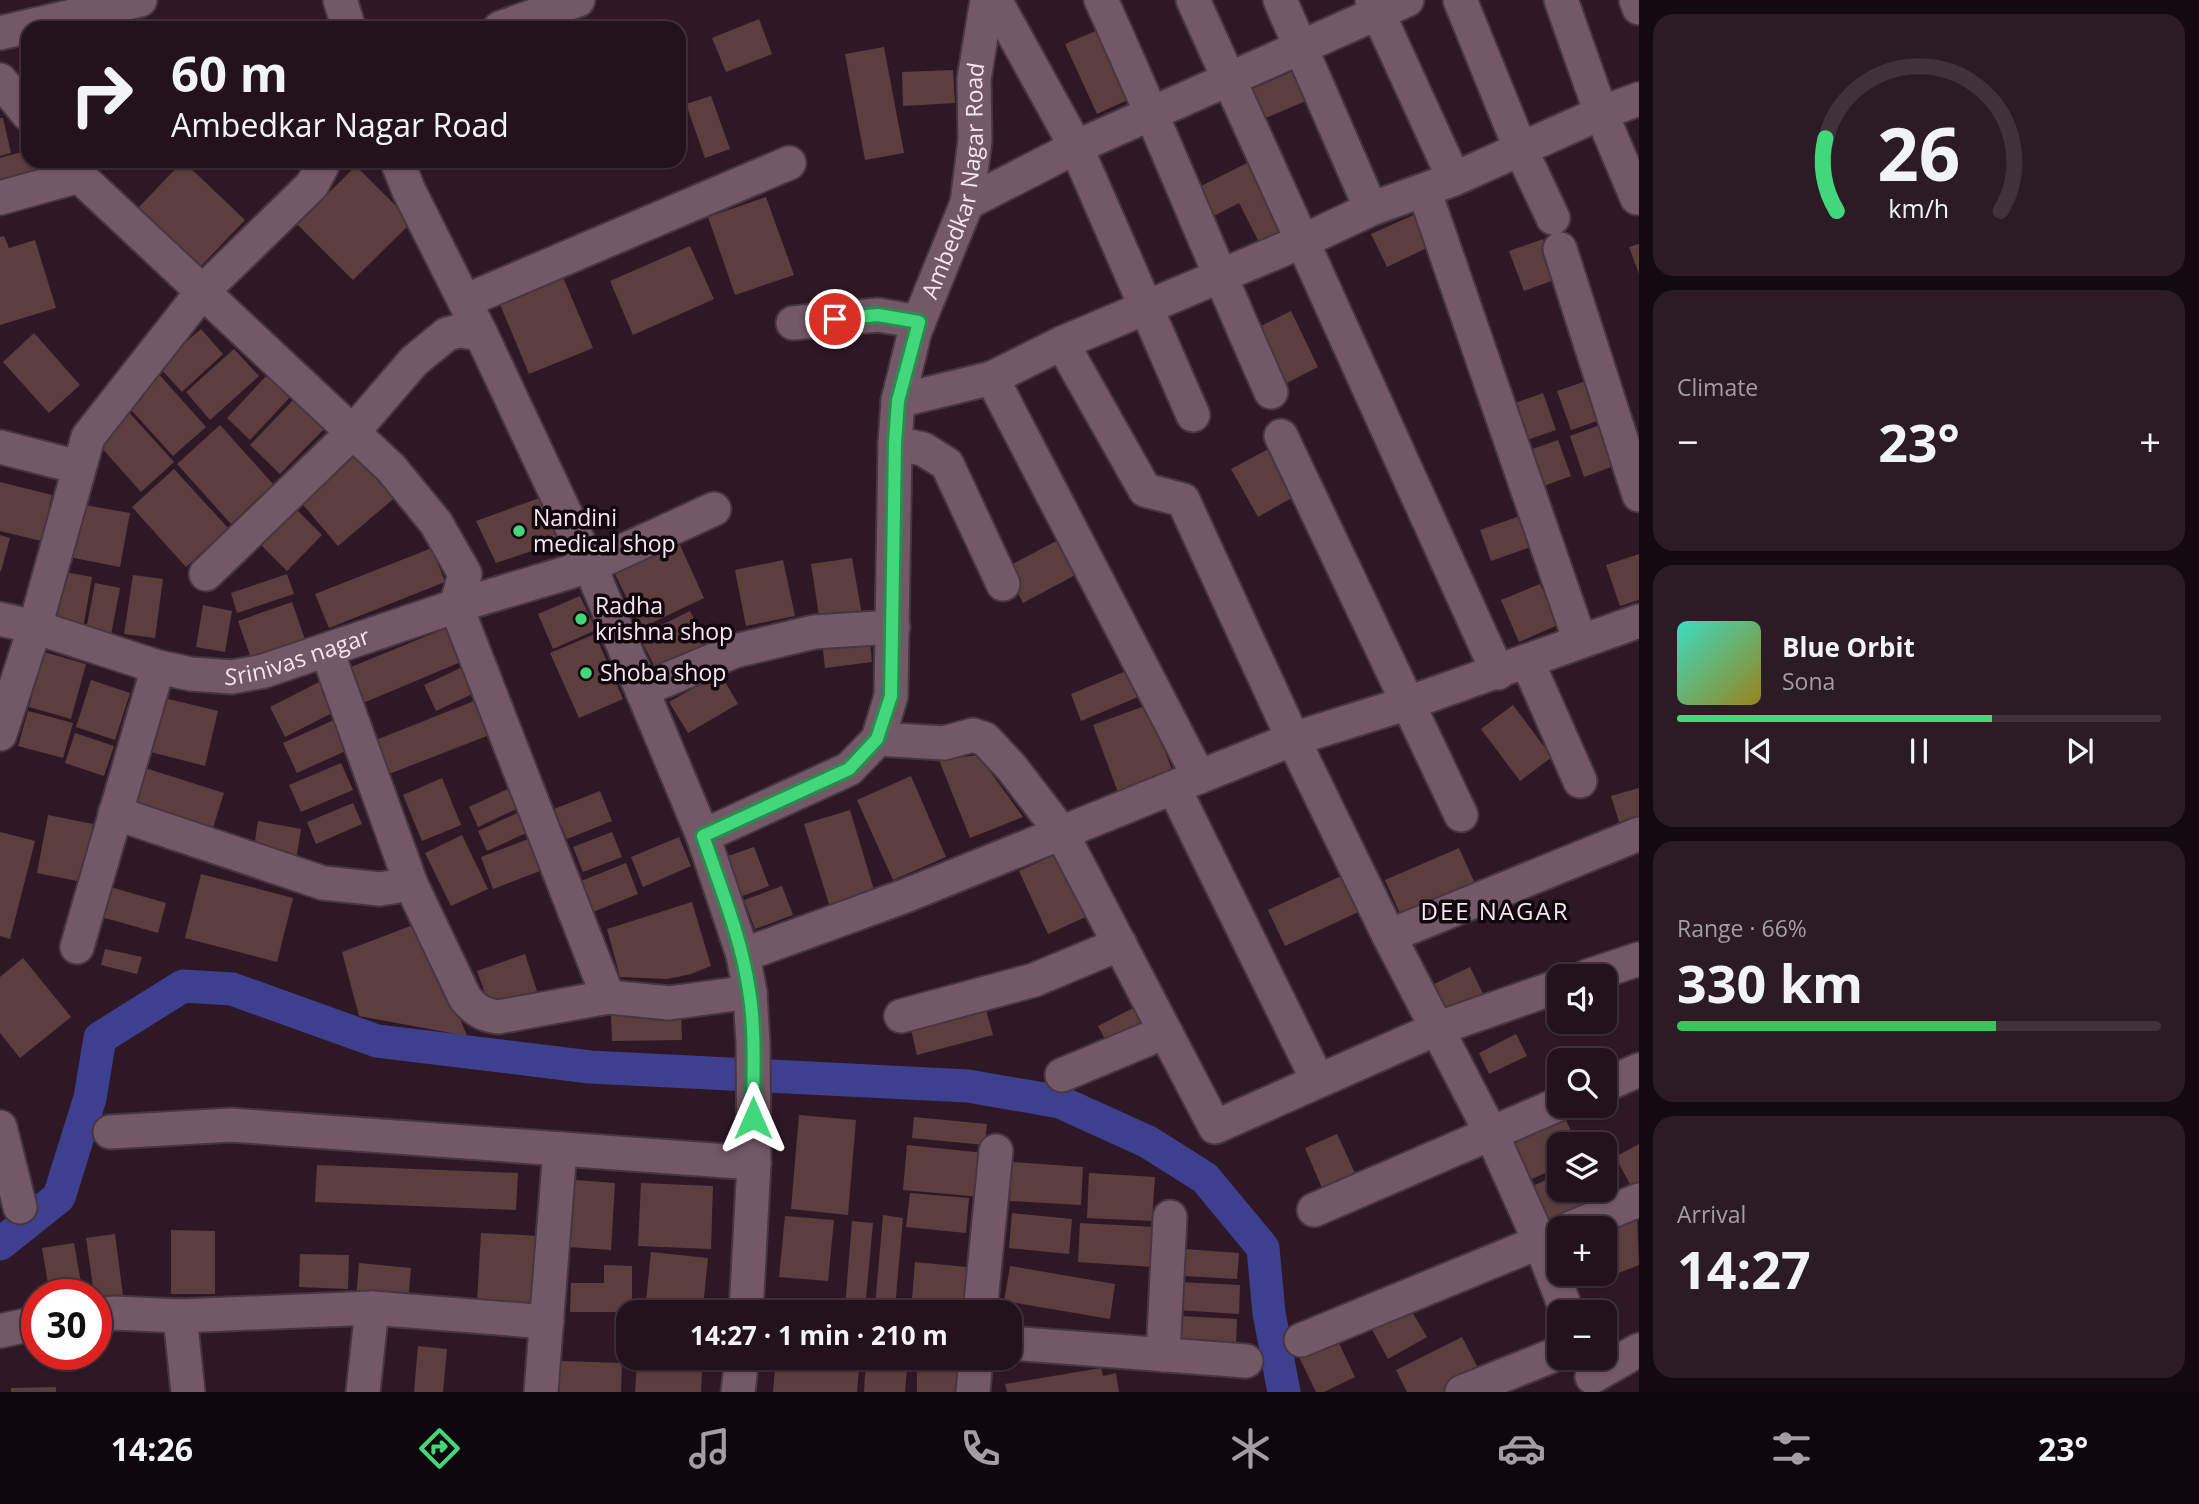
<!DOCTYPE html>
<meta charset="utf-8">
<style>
:root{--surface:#23121c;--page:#2b1b25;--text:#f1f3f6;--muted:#a39ea3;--line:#40323b;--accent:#43d77b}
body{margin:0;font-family:"Open Sans",sans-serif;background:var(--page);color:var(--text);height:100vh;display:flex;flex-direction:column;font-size:26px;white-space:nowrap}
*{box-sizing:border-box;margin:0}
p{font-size:23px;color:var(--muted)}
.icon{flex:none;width:38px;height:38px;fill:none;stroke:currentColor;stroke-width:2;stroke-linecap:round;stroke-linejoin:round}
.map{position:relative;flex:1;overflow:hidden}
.details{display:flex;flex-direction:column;gap:14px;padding:14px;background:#130a0f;width:560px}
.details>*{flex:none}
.guide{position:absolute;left:21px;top:21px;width:665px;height:147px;border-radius:21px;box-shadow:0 2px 5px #0004,0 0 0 2px var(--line);background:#23121c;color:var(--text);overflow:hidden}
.fabs{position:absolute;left:1547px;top:964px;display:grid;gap:14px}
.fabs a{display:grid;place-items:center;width:70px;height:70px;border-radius:14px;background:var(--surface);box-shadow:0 2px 5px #0004,0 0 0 2px var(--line);font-size:35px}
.speed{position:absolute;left:21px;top:1279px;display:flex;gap:14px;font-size:35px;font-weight:700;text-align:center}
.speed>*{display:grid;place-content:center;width:91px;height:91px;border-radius:50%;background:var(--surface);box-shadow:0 2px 5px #0004,0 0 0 2px var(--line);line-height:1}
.speed .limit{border:10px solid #d22;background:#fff;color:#111}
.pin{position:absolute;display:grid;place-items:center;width:60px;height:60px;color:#fff;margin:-30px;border:4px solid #fff;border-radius:50%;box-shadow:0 2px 7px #0007}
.me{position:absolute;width:77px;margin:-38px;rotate:0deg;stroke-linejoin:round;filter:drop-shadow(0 0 5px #0008)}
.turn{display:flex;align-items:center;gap:24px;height:147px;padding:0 35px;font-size:32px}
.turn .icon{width:91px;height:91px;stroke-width:2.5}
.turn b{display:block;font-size:49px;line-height:60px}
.big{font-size:52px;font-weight:700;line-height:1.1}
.details .card{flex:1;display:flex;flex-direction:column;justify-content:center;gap:10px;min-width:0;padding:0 24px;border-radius:21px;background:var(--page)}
.details .dial{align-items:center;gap:0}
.dial svg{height:182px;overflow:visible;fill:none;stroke:var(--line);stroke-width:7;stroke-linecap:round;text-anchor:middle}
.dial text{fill:var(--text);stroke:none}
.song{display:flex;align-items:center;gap:21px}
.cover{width:84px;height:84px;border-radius:10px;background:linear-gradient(135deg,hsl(170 70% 55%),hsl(50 70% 35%))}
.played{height:7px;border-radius:4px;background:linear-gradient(90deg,var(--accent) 65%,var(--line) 65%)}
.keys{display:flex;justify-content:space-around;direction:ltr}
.heat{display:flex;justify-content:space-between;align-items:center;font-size:38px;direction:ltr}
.charge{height:10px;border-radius:5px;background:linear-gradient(90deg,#34c759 66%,var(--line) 0)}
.trip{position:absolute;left:616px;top:1300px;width:406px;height:70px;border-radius:21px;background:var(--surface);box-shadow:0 2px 5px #0004,0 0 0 2px var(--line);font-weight:700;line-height:70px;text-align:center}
.tab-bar{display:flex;height:112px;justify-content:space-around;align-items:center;background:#0e070b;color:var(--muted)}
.tab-bar .icon{width:49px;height:49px}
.tab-bar .active{color:var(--accent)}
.tab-bar b{font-size:32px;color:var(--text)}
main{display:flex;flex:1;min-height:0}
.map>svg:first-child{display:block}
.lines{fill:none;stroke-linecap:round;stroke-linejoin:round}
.canal{stroke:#3e408f;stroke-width:33}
.building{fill:#5c3e3f}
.street-casing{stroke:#473640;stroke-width:37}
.street{stroke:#735867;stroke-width:33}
.route-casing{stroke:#2c8c50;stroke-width:18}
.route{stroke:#43d77b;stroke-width:12}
.poi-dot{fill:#43d77b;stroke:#11070d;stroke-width:2.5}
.labels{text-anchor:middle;stroke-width:7;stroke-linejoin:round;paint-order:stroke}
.street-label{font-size:23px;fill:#f6e6ee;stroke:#11070d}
.poi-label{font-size:23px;fill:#f6e6ee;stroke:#11070d;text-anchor:start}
.neighbourhood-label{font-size:24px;letter-spacing:2px;fill:#f6e6ee;stroke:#11070d}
</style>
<main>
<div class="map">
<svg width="1639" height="1392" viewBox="0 0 1639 1392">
<rect width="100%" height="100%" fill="#2f1826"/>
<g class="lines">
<path class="canal" d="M0,1244L59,1197L90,1098L100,1038L183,986L232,989L377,1041L590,1067L968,1086L1060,1102L1148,1142L1205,1178L1263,1248L1269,1313L1284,1392"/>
</g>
<g class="building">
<path d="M759,19L772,54L726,72L712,38Z"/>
<path d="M1098,30L1130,99L1097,114L1065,44Z"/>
<path d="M884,47L904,153L865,160L845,54Z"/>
<path d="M1302,67L1315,97L1261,120L1248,91Z"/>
<path d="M953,70L955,103L903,106L902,72Z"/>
<path d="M711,96L730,149L705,158L686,104Z"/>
<path d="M0,118H3L11,153L0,156Z"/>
<path d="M28,150V161H50L56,182L0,198V158Z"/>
<path d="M1259,157L1296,231L1262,248L1239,203L1208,219L1193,190Z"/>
<path d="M183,161L245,220L200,267L139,207Z"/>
<path d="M356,166L412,222L353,280L297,224Z"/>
<path d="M766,197L794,275L735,295L708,217Z"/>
<path d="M1418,213L1433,245L1387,267L1371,234Z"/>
<path d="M4,236L9,248L35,240L56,308L0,325V237Z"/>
<path d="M1543,239L1557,279L1524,291L1509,251Z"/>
<path d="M1639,244V274L1629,247Z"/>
<path d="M690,246L714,299L633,335L610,281Z"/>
<path d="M562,275L593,348L529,374L499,302Z"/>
<path d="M1291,311L1318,367L1283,385L1255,329Z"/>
<path d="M201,329L223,354L182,392L158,366Z"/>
<path d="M34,333L80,385L49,413L3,362Z"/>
<path d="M234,349L259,376L210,420L186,392Z"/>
<path d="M156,371L206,427L173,456L123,401Z"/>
<path d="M269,373L292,395L250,440L227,418Z"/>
<path d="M1592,379L1606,418L1571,430L1557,391Z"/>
<path d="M1543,393L1556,430L1524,441L1512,404Z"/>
<path d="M297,396L327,426L280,474L250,445Z"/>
<path d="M125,408L174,462L141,492L92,437Z"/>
<path d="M1608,422L1622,463L1584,477L1570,436Z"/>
<path d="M220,425L273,484L231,524L177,464Z"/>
<path d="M1558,440L1571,476L1541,487L1527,451Z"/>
<path d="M358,448L398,495L338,546L299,500Z"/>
<path d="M1270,448L1297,495L1258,517L1231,469Z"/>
<path d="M174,469L228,528L186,567L132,507Z"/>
<path d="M0,482L52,495L41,541L0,531Z"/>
<path d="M542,497L562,541L496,563L476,521Z"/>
<path d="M79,504L130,513L120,567L69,557Z"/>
<path d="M293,506L322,535L287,571L258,542Z"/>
<path d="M1520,516L1531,547L1491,561L1480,530Z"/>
<path d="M0,535L10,538L1,571H0Z"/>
<path d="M1060,539L1079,573L1023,603L1005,568Z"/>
<path d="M679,543L704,598L641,628L615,574Z"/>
<path d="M432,548L445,582L329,628L315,594Z"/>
<path d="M1639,554V600L1620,606L1606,565Z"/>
<path d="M852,558L862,615L820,622L811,564Z"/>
<path d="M783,560L795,616L746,626L735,570Z"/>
<path d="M59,571L92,577L83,628L50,622Z"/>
<path d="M287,574L294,594L237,613L231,593Z"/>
<path d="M133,575L163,579L155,638L124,634Z"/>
<path d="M95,583L120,588L111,635L86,630Z"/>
<path d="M1540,584L1558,625L1519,642L1501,600Z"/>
<path d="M580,596L596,630L553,649L538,614Z"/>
<path d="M292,602L307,645L253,664L238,621Z"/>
<path d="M203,605L232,611L225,652L196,647Z"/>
<path d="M690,611L710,650L659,675L639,636Z"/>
<path d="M449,627L463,661L356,706L341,671Z"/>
<path d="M595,634L623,699L579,718L550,653Z"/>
<path d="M870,644L872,662L825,668L823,650Z"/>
<path d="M44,652L86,664L71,719L29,707Z"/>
<path d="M469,664L481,690L436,711L424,685Z"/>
<path d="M1126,671L1138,697L1081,721L1071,694Z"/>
<path d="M720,673L738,704L688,733L669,702Z"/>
<path d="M325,679L340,709L285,737L270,707Z"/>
<path d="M91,680L130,693L115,740L76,727Z"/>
<path d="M160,697L218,711L205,766L147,751Z"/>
<path d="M479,699L492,734L384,776L371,742Z"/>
<path d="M1147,705L1174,775L1119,795L1093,725Z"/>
<path d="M1513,705L1552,757L1520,781L1481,729Z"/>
<path d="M28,711L73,723L63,758L18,746Z"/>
<path d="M336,719L350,749L297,773L283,743Z"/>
<path d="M75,733L114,746L104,776L65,763Z"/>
<path d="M978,755L1023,817L970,838L939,760Z"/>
<path d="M341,763L353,790L301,812L289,785Z"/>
<path d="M145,768L224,793L209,840L130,814Z"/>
<path d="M911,776L946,857L893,880L857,800Z"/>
<path d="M442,778L461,825L422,841L403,795Z"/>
<path d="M518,784L527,804L478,827L469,807Z"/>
<path d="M1639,788V822L1621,828L1611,796Z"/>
<path d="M600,791L612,821L567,839L554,809Z"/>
<path d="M353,803L362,824L316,844L307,822Z"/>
<path d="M528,808L537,828L487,851L478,831Z"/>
<path d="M850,810L874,890L829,904L804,824Z"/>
<path d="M48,815L93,824L82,882L37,873Z"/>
<path d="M258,821L301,829L296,861L253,854Z"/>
<path d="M0,832L35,841L10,939L0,936Z"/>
<path d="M612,832L622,857L583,872L573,847Z"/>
<path d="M462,835L488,889L451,906L425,853Z"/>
<path d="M536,836L548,868L493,889L481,857Z"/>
<path d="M679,837L691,866L643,887L631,857Z"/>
<path d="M754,847L769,886L737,898L722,858Z"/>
<path d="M1459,848L1476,886L1402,918L1385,880Z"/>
<path d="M1059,853L1088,916L1048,934L1019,871Z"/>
<path d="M626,863L638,894L588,914L576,883Z"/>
<path d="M1352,871L1369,907L1285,946L1268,910Z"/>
<path d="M201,874L293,898L277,962L185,938Z"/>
<path d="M107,886L166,903L158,933L98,916Z"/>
<path d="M782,886L793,915L755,929L744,900Z"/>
<path d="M692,902L711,966L691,974L667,979L620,977L607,929Z"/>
<path d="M421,922L467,1036L359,1016L342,952Z"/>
<path d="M105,949L142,957L137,974L101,965Z"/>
<path d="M525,954L537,991L490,1007L477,971Z"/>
<path d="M23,958L71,1017L20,1058L0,1033V977Z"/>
<path d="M1470,967L1486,1000L1451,1018L1434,984Z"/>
<path d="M1133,1008L1145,1031L1110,1049L1098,1026Z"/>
<path d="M986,1010L993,1035L917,1055L911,1030Z"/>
<path d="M681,1014L682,1040L612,1041L611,1016Z"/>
<path d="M1516,1034L1527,1056L1489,1074L1479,1053Z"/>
<path d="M1588,1050L1592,1060H1562Z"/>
<path d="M1559,1061V1098L1546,1067Z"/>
<path d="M799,1115L856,1120L848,1215L791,1209Z"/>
<path d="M1564,1116L1577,1144H1559V1167L1525,1182L1507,1142Z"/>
<path d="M914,1117L987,1124L985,1145L912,1138Z"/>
<path d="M1337,1134L1355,1173L1322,1188L1305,1148Z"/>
<path d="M1639,1144V1188L1634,1191L1615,1157Z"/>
<path d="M907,1145L985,1153L981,1197L903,1190Z"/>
<path d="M1012,1162L1083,1167L1081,1205L1010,1201Z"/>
<path d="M317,1165L518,1173L516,1210L315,1202Z"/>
<path d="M1089,1173L1155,1177L1152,1221L1087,1218Z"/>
<path d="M1559,1174V1190H1596L1601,1200L1544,1225L1528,1188Z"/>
<path d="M574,1180L615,1183L611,1250L569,1247Z"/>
<path d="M641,1183L713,1186L711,1249L638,1246Z"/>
<path d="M910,1193L969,1198L966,1233L906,1227Z"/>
<path d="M1012,1213L1072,1219L1069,1254L1009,1248Z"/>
<path d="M883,1215L903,1218L895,1308L875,1306Z"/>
<path d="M785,1216L834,1220L828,1281L779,1277Z"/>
<path d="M1637,1216L1639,1265L1586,1286L1581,1274H1605V1229Z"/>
<path d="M852,1221L873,1223L865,1309L845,1307Z"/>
<path d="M1080,1223L1154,1227L1152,1267L1078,1262Z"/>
<path d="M171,1230L215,1231V1294H171Z"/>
<path d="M481,1233L540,1236L535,1305L477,1302Z"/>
<path d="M115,1234L124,1303L96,1307L86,1238Z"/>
<path d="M74,1243L83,1295H50L42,1248Z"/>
<path d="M1186,1249L1239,1253L1237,1279L1185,1276Z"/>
<path d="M651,1252L708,1258L703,1307L646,1301Z"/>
<path d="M300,1254L349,1255L348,1289L299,1287Z"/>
<path d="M915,1262L977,1268L973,1312H911Z"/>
<path d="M359,1263L411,1268L408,1304L356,1299Z"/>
<path d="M604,1265L632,1266V1312H570L571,1283H604Z"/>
<path d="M1010,1266L1115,1284L1110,1319L1004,1301Z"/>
<path d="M1178,1282L1240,1285L1239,1314L1177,1310Z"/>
<path d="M1408,1305L1427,1337L1388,1359L1370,1326Z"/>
<path d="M1179,1316L1237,1319L1236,1346L1178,1343Z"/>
<path d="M1336,1337L1355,1377L1324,1392H1316L1298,1355Z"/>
<path d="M1462,1337L1481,1374L1444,1392H1407L1396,1370Z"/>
<path d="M418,1346L447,1349L443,1392H414Z"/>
<path d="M776,1358H860L857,1392H773Z"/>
<path d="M866,1358H908L905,1392H864Z"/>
<rect x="917" y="1358" width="45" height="34"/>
<path d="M560,1361L622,1363L621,1392H559Z"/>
<path d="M637,1363L702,1369L701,1392H635Z"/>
<path d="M1101,1368L1103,1376L1116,1373L1119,1392H1007L1005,1384Z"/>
<path d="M56,1387V1392H11V1388Z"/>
</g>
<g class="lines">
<defs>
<g id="street">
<path d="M340,0L349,28"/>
<path d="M995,0L1076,147L1193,415"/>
<path d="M1101,0C1160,129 1213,262 1271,392"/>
<path d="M1193,0L1498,673"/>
<path d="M1280,0L1371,209"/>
<path d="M1372,0L1454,179"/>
<path d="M1460,0L1521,150L1553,218"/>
<path d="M1561,0L1601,113L1637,198"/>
<path d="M1636,0L1639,8"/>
<path d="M500,28L578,0"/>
<path d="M0,33L140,0"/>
<path d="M0,80L28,114"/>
<path d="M67,161L79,176L391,468L436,523L465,574L456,606L608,997"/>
<path d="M397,161L409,191L481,334L590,566L703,836L743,955L750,992L753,1043L754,1163L746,1312"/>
<path d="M1424,190L1580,641"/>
<path d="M0,198L79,176"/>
<path d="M967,203L1076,147L1407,0"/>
<path d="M1560,249L1639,495"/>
<path d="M465,301L789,163"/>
<path d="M793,323L878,315L919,322"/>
<path d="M1062,343L1145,490L1183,500L1293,739L1389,936L1491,1133L1540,1242L1567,1312"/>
<path d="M992,378L1199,777"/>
<path d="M898,401L992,378L1062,343L1303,241L1371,209L1454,179L1601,113L1639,99"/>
<path d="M1281,436L1461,815"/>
<path d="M895,443L923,449L947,464L1003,584"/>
<path d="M0,447L78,467"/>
<path d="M206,574L352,433L414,361L447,334L459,331L481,334"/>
<path id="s1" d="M0,619L35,627L158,667L191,674L232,677L264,671L456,606L590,566L714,509"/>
<path d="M327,651L411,884L465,998C475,1010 483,1015 498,1017L608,997L669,1003L750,992"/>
<path d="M1527,661L1580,781"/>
<path d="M642,690L735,651L814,632L893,627"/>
<path d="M0,734L35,627L88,437L202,292L312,185L322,166L321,161"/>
<path d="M878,739L944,743L973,735L985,739L1012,768L1061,832L1215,1127L1436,1029L1559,986"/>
<path d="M1174,788L1318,1081"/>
<path d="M115,813L323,883L380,889L411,884"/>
<path id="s2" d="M703,836L849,769L878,739L891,696L895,443L898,401L915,331L967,203L975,140L974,79L987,0"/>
<path d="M1389,936L1639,834"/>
<path d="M77,947L158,667"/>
<path d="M743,955L905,896L1293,739L1408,703L1639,621"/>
<path d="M1588,976L1639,959"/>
<path d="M901,1016L1034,980L1120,944"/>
<path d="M1062,1075L1165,1032"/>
<path d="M1605,1085L1639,1070"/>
<path d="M0,1127L20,1207"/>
<path d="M110,1132L231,1125L754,1163"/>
<path d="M1314,1210L1559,1104"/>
<path d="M1571,1228L1639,1200"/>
<path d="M980,1312L996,1151"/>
<path d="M96,1315L114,1313L180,1316L372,1308L547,1322"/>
<path d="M180,1316L188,1392"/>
<path d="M0,1331L37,1323"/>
<path d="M1301,1340L1559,1234"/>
<path d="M1010,1343L1246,1361"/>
<path d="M1163,1355L1170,1217"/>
<path d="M1592,1377L1639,1350"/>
<path d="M363,1392L372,1308"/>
<path d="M541,1392L560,1149"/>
<path d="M738,1392L742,1358"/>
<path d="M973,1392L976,1358"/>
<path d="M1462,1392L1559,1353"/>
</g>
</defs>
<use href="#street" class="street-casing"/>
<use href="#street" class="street"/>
</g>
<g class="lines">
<defs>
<path id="route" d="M753,1118C753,1076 756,1032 749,990C741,937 720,886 703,836L849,769L877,739L891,696L895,443L898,401L919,322L878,315L835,319"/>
</defs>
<use href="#route" class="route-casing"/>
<use href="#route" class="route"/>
</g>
<g class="poi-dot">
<circle cx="519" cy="531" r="7"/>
<circle cx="581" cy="619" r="7"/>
<circle cx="586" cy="673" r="7"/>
</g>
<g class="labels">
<g class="street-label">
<text dy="8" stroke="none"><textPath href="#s2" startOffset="772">Ambedkar Nagar Road</textPath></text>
<text dy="8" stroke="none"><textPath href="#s1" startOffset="308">Srinivas nagar</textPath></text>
</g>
<g class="poi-label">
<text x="533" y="526">Nandini<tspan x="533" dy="26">medical shop</tspan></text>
<text x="595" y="614">Radha<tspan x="595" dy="26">krishna shop</tspan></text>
<text x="600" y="681">Shoba shop</text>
</g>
<g class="neighbourhood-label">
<text x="1495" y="920">DEE NAGAR</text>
</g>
</g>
</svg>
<div class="fabs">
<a><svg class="icon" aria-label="sound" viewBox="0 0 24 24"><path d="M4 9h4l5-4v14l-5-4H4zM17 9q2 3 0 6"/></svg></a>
<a><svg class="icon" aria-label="search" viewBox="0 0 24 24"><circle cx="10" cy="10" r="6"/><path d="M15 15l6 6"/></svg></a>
<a><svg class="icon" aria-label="layers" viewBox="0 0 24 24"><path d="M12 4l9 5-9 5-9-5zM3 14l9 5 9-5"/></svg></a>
<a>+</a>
<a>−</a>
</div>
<div class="speed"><div class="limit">30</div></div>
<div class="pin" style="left:835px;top:319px;background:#d93025"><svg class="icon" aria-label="arrive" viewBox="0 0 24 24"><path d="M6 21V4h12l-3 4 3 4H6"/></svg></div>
<svg class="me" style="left:753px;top:1118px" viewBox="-20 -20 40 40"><path d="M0-17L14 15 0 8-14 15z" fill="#43d77b" stroke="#fff" stroke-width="4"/></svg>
<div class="trip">14:27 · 1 min · 210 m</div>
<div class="guide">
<div class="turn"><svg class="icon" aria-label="right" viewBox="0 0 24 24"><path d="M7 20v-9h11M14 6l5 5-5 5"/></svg><div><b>60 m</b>Ambedkar Nagar Road</div></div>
</div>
</div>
<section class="details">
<div class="card dial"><svg viewBox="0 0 100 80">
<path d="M14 69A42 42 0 1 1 86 69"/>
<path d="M14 69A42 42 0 0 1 9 37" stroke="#43d77b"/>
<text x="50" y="56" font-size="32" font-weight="700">26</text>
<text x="50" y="72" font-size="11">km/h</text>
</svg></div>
<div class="card"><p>Climate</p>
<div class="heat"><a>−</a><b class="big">23°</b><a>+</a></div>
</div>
<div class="card">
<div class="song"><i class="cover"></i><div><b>Blue Orbit</b><p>Sona</p></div></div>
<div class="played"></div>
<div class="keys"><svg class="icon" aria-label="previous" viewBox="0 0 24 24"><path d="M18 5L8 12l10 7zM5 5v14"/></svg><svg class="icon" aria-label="pause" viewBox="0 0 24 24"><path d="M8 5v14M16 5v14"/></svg><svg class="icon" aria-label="next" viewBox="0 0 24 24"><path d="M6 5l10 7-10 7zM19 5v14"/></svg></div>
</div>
<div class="card"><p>Range · 66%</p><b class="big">330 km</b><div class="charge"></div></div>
<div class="card"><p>Arrival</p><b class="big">14:27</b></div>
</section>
</main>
<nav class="tab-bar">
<b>14:26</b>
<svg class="icon active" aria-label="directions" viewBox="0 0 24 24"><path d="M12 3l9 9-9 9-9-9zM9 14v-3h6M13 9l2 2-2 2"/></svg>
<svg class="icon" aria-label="music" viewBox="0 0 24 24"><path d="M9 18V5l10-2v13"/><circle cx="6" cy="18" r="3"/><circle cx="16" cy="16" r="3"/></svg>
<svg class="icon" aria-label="phone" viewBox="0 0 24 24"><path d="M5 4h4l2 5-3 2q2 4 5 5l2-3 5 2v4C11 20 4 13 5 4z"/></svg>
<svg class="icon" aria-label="climate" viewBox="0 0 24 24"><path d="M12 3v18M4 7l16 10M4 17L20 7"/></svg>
<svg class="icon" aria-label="car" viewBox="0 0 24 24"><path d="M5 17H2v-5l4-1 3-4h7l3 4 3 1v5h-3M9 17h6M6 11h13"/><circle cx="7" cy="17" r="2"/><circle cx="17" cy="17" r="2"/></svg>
<svg class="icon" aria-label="filters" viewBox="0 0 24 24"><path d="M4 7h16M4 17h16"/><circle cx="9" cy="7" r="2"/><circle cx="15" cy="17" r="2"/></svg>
<b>23°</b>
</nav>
